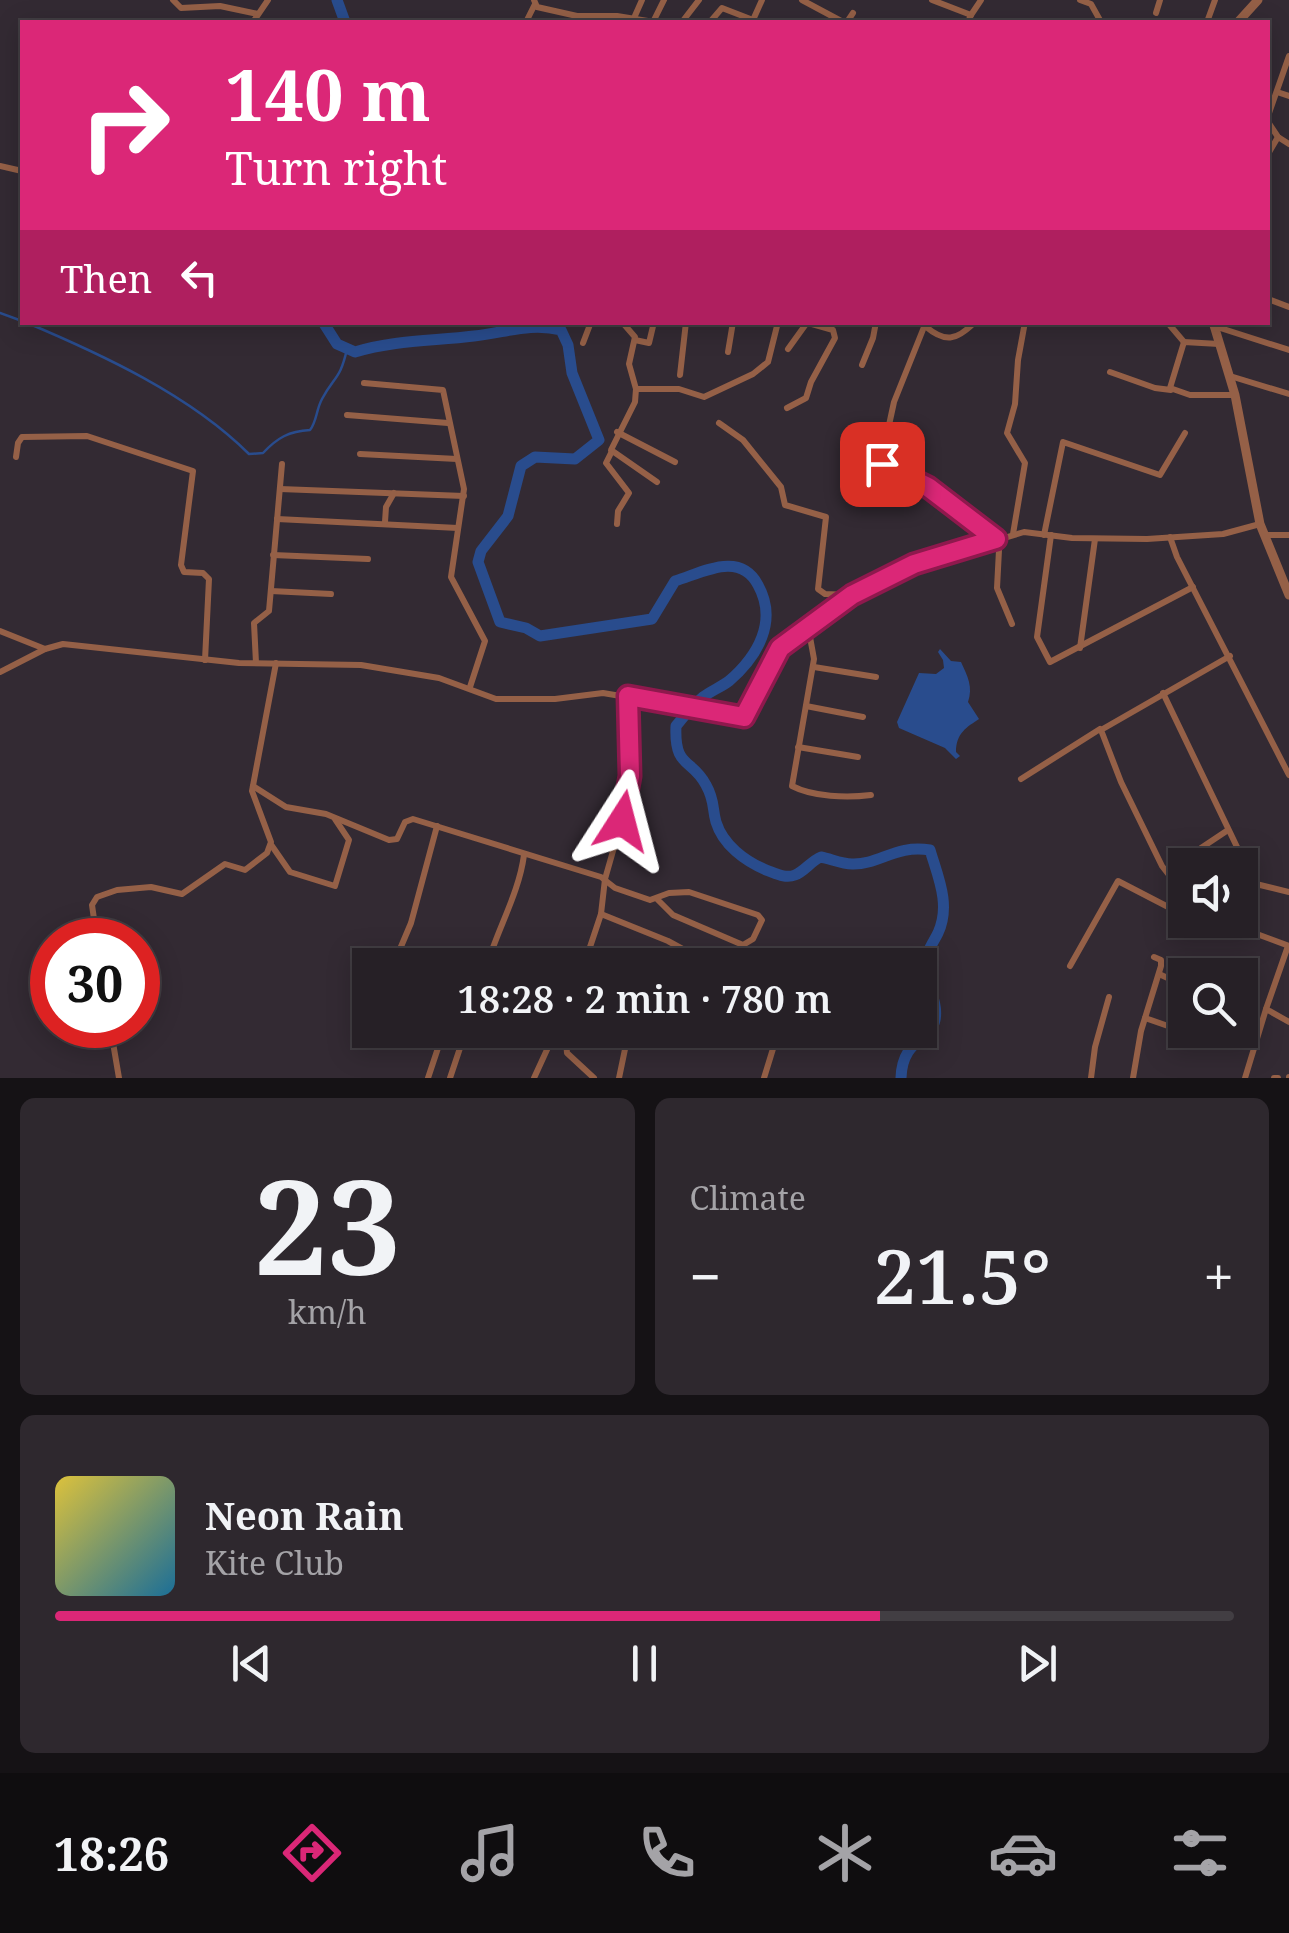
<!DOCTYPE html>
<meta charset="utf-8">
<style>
:root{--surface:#262026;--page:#2e282e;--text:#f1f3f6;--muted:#a4a3a7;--line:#423e43;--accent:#db2777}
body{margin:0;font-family:"Noto Serif",serif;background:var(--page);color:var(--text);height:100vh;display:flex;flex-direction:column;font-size:38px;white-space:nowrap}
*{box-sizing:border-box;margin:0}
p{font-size:32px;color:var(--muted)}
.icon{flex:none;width:55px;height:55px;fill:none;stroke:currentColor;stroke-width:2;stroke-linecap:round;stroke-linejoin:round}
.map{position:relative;height:1078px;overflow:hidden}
.sheet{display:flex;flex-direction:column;gap:20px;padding:20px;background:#151215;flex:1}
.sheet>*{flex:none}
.banner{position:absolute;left:20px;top:20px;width:1250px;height:305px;border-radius:0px;box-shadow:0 5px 25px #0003,0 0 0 2px var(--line);background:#db2777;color:#fff;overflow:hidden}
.buttons{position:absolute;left:1168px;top:848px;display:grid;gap:20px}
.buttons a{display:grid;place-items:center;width:90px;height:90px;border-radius:0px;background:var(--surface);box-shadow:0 5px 25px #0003,0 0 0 2px var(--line);font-size:50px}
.speed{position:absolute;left:30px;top:918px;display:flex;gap:20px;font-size:50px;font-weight:700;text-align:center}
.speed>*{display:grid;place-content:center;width:130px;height:130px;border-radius:50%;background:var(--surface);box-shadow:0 5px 25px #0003,0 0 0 2px var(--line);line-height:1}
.speed .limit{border:15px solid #d22;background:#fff;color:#111}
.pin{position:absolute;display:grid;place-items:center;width:85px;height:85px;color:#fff;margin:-42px;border-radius:20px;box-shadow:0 5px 15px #0006}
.me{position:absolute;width:110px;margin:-55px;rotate:9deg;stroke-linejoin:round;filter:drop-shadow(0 0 8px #0008)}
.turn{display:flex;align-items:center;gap:35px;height:210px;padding:0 40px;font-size:45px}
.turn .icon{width:130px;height:130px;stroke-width:2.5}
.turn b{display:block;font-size:70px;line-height:85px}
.then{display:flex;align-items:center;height:95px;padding:0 40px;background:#0003;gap:20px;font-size:38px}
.big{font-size:75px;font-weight:600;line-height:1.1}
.sheet .tile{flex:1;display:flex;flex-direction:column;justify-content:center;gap:15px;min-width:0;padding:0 35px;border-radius:15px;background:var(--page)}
.sheet .dial{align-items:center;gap:0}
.dial b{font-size:130px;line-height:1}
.song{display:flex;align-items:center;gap:30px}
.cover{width:120px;height:120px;border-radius:15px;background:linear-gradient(135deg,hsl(50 70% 55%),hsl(200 70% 35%))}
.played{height:10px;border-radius:5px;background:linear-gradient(90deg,var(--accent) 70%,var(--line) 70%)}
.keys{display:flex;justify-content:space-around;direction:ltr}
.heat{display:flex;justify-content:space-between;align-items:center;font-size:55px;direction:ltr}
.sheet .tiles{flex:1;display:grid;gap:20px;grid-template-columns:1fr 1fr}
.tile:last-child{grid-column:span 2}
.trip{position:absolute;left:352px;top:948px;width:585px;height:100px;border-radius:0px;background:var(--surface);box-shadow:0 5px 25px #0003,0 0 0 2px var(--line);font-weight:600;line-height:100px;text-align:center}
.menu{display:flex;height:160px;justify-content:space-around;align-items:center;background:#0f0d0f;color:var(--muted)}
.menu .icon{width:70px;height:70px}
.menu .selected{color:var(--accent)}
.menu b{font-size:45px;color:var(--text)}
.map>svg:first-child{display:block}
.water{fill:#294c8d}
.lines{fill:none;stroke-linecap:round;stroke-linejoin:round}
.stream{stroke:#294c8d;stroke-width:2.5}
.river{stroke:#294c8d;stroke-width:11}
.minor{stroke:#956047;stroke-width:6}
.tertiary{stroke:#956047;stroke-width:9}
.route-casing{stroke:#8e194d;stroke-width:25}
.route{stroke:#db2777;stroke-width:18}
</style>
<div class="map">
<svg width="1289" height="1078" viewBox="0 0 1289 1078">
<rect width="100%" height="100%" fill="#332a33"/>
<path class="water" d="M940,649L951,661L961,662C968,677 973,687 968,702L979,719C967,727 956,733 956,752L960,756L956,759L945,748L899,728L897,722L919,673L936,674L944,668L943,660L938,652Z"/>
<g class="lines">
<g class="stream">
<path d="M0,313L22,321"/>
<path d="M25,322C101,354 190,395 249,454L263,453C277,438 289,431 310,430C317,421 316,410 322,399C335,375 340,380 347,349"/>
</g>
<g class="river">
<path d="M337,0L345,22"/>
<path d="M323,322L337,344L355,352C394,340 434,341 474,336C505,333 530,322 561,330L568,345L572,373L599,440L575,459L535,457L521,466L508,516L481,551L478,562L500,622L526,628L540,636L652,619L675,581C704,572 740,551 758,585C778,621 758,656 729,681C721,687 711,691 703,697C693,705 684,716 676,726C674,769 692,758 706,785C715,801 712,808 716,822C723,845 745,861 766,870C775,873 785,879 795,875C805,871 811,861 821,857C831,859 842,864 852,864C879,865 896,844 930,850C938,877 951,905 938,933C932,945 925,953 925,968C924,982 939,1000 935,1020C931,1040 902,1039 901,1078"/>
</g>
<g class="minor">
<path d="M173,0L181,8L220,6L258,14"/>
<path d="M534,0L537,7L577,16H617L654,22"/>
<path d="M802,0L843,22"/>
<path d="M932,0L971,15L968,22"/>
<path d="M1080,0L1091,4L1101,22"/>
<path d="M1156,13L1160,0"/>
<path d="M971,15L981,0"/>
<path d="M634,18L642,0"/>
<path d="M253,22L268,0"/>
<path d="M526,22L535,4"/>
<path d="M653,22L664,0"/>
<path d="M682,22L699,0"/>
<path d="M710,22L722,8L753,20L762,0"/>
<path d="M847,22L853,13"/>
<path d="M1207,22L1215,0"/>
<path d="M1277,92L1289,96"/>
<path d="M1268,116L1289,56"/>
<path d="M1268,122L1278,137L1289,144"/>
<path d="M1268,154L1278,137"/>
<path d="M0,166L22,171"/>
<path d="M1268,299L1289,307"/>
<path d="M622,322L635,337L629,364L636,389L635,402L611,450L657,482"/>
<path d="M926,322L894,402L881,462L928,487L996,539L999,550L997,588L1012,624"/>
<path d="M1167,322L1184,342"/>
<path d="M925,326C945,343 956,341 975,322"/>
<path d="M1214,326L1289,350"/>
<path d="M635,340L649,343L654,322"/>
<path d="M583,343L591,322"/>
<path d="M1219,344L1184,342L1170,388L1190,395H1235"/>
<path d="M788,349L806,324"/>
<path d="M728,352L733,322"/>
<path d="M862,365L873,338L876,322"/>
<path d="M1110,372L1155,388L1171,390"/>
<path d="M680,375L686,322"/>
<path d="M1230,376L1289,394"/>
<path d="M364,383L443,390L464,489L451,577L485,641L470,687"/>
<path d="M636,389H679L704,397L753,374L768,362L778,322"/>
<path d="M787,408L806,398L811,382L835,338L833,330L812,324"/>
<path d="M347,415L448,423"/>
<path d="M719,423L743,440L781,487L785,505L826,517L818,589L825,594L850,595"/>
<path d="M617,432L675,462"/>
<path d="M612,451L606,463L629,493L618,511L617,524"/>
<path d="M360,454L457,459"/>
<path d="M16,457L18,443L22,437L87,436L193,471L181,565L184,572L203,573L209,579L205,660"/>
<path d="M280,489L464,496"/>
<path d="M277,519L458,528"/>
<path d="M385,522L386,507L394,493"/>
<path d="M1013,534L1025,463L1007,433L1015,404L1018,360L1025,322"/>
<path d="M1044,535L1063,442L1160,475L1185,433"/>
<path d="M1051,535L1037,637L1050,662L1193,587"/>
<path d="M1265,535H1289"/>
<path d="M1170,537L1177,557L1289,775"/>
<path d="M273,555L368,559"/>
<path d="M271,591L331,594"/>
<path d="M808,626L814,659L792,786C813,797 847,798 871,795"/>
<path d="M0,631L45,649"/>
<path d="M1080,648L1095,539"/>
<path d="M256,663L254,623L269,611L282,464"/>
<path d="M814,667L876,677"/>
<path d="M0,672L45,649L63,644L239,663L361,665L439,678L496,699H555L603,693L744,717L772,659L785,643L852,595L914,565L1024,532L1072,538L1147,539L1223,534L1260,524"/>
<path d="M1163,693L1250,874L1256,884L1289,892"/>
<path d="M806,706L863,717"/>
<path d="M798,747L858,757"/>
<path d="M1021,779L1100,729"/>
<path d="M253,786L286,807L326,814L389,840L397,839L405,822L413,819L601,877L615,888L650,900L669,893L689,892L758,915L762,920L753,939L743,945L673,915L657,899"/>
<path d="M272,846L290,872L335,886L349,840L335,819"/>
<path d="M1192,865L1201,848L1228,830"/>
<path d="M1185,882L1169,875L1162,866L1121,782L1101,730L1230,656"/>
<path d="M1256,884L1238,927L1289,946"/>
<path d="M601,914L668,941L699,958"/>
<path d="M97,940L92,905L97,897L117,890L151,887L182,894L225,864L245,870L267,853L271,842L252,791L276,663"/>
<path d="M425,965L408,959L400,949L411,923L437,826"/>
<path d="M487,965C498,928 519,893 524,855"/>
<path d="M584,965L601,914L605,879L627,802L630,777L628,696"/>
<path d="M1070,966L1118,881L1174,910L1185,882"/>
<path d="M1159,974L1185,986"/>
<path d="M1266,1009L1288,946"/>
<path d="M1145,1018L1191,1034L1207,1037"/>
<path d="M110,1025L119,1078"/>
<path d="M565,1030L567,1053L594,1078"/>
<path d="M428,1078L444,1030"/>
<path d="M450,1078L466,1030"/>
<path d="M534,1078L556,1030"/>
<path d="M619,1078L629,1030"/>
<path d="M764,1078L776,1039L773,1030"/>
<path d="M1091,1078L1095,1047L1109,997"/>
<path d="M1133,1078L1141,1031L1161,966V960L1154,957"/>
<path d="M1245,1078L1266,1009L1289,1022"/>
<path d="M1274,1078H1278"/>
<path d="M1289,1078V1077"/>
</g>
<g class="tertiary">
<path d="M1238,22L1258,0"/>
<path d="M1213,322L1235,395L1260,524L1289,595"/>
</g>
</g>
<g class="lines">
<defs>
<path id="route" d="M622,821L630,776L628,696L744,717L780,648L852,595L914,564L996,539L928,487L882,464"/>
</defs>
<use href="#route" class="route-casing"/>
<use href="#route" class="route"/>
</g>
</svg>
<div class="buttons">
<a><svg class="icon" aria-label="sound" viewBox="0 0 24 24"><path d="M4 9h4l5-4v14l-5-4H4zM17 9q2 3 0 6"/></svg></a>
<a><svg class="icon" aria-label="search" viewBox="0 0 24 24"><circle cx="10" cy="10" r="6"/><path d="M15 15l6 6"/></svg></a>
</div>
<div class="speed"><div class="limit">30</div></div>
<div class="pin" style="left:882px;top:464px;background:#d93025"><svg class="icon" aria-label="arrive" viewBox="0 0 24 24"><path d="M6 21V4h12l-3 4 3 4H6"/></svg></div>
<svg class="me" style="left:622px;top:821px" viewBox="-20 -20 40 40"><path d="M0-17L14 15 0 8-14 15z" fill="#db2777" stroke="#fff" stroke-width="4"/></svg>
<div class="trip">18:28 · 2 min · 780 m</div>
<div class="banner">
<div class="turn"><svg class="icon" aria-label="right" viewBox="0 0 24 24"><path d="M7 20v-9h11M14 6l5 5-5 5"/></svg><div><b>140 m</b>Turn right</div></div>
<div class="then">Then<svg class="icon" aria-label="left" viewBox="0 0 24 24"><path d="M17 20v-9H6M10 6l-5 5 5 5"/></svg></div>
</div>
</div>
<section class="sheet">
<div class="tiles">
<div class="tile dial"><b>23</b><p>km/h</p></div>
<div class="tile"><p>Climate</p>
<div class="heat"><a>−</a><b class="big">21.5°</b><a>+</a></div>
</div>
<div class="tile">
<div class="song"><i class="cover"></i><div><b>Neon Rain</b><p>Kite Club</p></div></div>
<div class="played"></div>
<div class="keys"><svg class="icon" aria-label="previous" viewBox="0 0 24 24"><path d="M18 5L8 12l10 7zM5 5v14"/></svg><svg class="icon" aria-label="pause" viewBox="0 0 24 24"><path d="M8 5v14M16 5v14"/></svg><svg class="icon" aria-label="next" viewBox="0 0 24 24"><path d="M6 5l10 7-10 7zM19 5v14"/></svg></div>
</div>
</div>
</section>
<nav class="menu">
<b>18:26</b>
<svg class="icon selected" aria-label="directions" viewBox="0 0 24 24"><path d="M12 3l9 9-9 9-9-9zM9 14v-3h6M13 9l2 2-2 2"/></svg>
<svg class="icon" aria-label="music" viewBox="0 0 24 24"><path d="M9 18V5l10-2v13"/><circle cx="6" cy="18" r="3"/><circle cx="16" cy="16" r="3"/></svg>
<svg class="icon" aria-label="phone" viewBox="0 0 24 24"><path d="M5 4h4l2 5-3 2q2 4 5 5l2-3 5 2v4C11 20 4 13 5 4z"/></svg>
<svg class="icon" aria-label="climate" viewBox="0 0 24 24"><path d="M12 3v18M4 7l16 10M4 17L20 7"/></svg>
<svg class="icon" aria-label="car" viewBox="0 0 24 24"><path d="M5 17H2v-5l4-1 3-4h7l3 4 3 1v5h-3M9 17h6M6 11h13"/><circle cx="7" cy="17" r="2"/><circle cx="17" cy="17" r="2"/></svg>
<svg class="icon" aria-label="filters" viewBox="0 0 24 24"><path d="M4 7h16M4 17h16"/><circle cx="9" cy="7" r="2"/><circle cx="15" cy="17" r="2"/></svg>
</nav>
